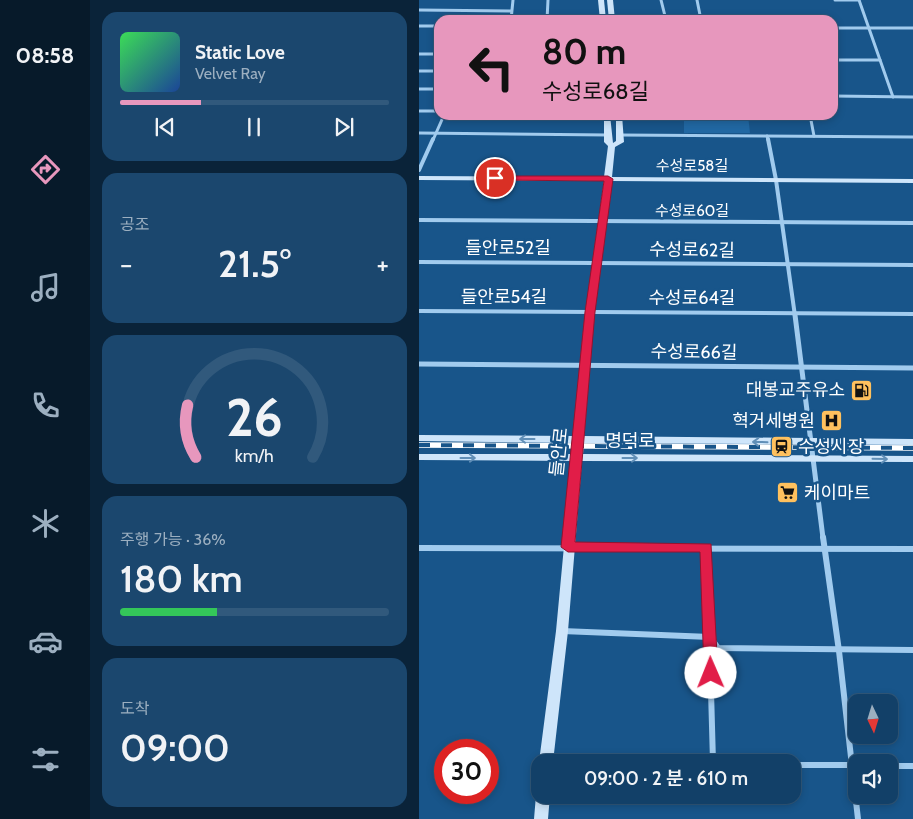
<!DOCTYPE html>
<html lang="ko">
<meta charset="utf-8">
<style>
:root{--surface:#124068;--page:#1b476e;--text:#f1f3f6;--muted:#9cafc0;--line:#31597c;--accent:#e797bd}
body{margin:0;font-family:Cabin,"Noto Sans KR",sans-serif;background:var(--page);color:var(--text);height:100vh;display:flex;flex-direction:column;font-size:19px;white-space:nowrap}
*{box-sizing:border-box;margin:0}
p{font-size:16px;color:var(--muted)}
.icon{flex:none;width:28px;height:28px;fill:none;stroke:currentColor;stroke-width:2;stroke-linecap:round;stroke-linejoin:round}
.map{position:relative;flex:1;overflow:hidden}
.drawer{display:flex;flex-direction:column;gap:12px;padding:12px;background:#0a2339;width:329px}
.drawer>*{flex:none}
.banner{position:absolute;left:15px;top:15px;width:404px;height:105px;border-radius:15px;box-shadow:0 2px 8px #0003,0 0 0 1px var(--line);background:#e797bd;color:#111;overflow:hidden}
.needle{width:32px;rotate:176deg}
.buttons{position:absolute;left:429px;top:694px;display:grid;gap:10px}
.buttons a{display:grid;place-items:center;width:50px;height:50px;border-radius:10px;background:var(--surface);box-shadow:0 2px 8px #0003,0 0 0 1px var(--line);font-size:25px}
.speed{position:absolute;left:15px;top:739px;display:flex;gap:10px;font-size:25px;font-weight:700;text-align:center}
.speed>*{display:grid;place-content:center;width:65px;height:65px;border-radius:50%;background:var(--surface);box-shadow:0 2px 8px #0003,0 0 0 1px var(--line);line-height:1}
.speed .limit{border:8px solid #d22;background:#fff;color:#111}
.pin{position:absolute;display:grid;place-items:center;width:42px;height:42px;color:#fff;margin:-21px;border:2px solid #fff;border-radius:50%;box-shadow:0 1px 5px #0007}
.me{position:absolute;width:55px;margin:-28px;rotate:359deg;stroke-linejoin:round;filter:drop-shadow(0 0 4px #0008)}
.turn{display:flex;align-items:center;gap:18px;height:105px;padding:0 25px;font-size:22px}
.turn .icon{width:65px;height:65px;stroke-width:2.5}
.turn b{display:block;font-size:35px;line-height:42px}
.big{font-size:38px;font-weight:600;line-height:1.1}
.drawer .card{flex:1;display:flex;flex-direction:column;justify-content:center;gap:8px;min-width:0;padding:0 18px;border-radius:15px;background:var(--page)}
.drawer .dial{align-items:center;gap:0}
.dial svg{height:130px;overflow:visible;fill:none;stroke:var(--line);stroke-width:7;stroke-linecap:round;text-anchor:middle}
.dial text{fill:var(--text);stroke:none}
.song{display:flex;align-items:center;gap:15px}
.cover{width:60px;height:60px;border-radius:8px;background:linear-gradient(135deg,hsl(130 70% 55%),hsl(220 70% 35%))}
.played{height:5px;border-radius:2px;background:linear-gradient(90deg,var(--accent) 30%,var(--line) 30%)}
.keys{display:flex;justify-content:space-around;direction:ltr}
.heat{display:flex;justify-content:space-between;align-items:center;font-size:28px;direction:ltr}
.charge{height:8px;border-radius:4px;background:linear-gradient(90deg,#34c759 36%,var(--line) 0)}
.trip{position:absolute;left:112px;top:754px;width:270px;height:50px;border-radius:15px;background:var(--surface);box-shadow:0 2px 8px #0003,0 0 0 1px var(--line);font-weight:600;line-height:50px;text-align:center}
main{display:flex;flex:1;min-height:0}
.tab-bar{display:flex;flex-direction:column;width:90px;justify-content:space-around;align-items:center;background:#071a2a;color:var(--muted)}
.tab-bar .icon{width:35px;height:35px}
.tab-bar .on{color:var(--accent)}
.tab-bar b{font-size:22px;color:var(--text)}
.map>svg:first-child{display:block}
.green{fill:#2168a3}
.lines{fill:none;stroke-linecap:round;stroke-linejoin:round}
.street-far3{stroke:#a1cbee;stroke-width:3}
.street-far2{stroke:#a1cbee;stroke-width:4}
.street-far1{stroke:#a1cbee;stroke-width:5}
.street{stroke:#a1cbee;stroke-width:6}
.secondary{fill:#cee5fa;fill-rule:evenodd}
.rail-casing{stroke:#fff;stroke-width:5.5}
.rail{stroke:#18558a;stroke-width:4;stroke-dasharray:11;stroke-linecap:butt}
.oneway{stroke:#618fb7}
.route{fill:#e11d48;stroke:#92132f}
.labels{text-anchor:middle;stroke-width:5;stroke-linejoin:round;paint-order:stroke}
.far-street-label{font-size:15px;fill:#fff;stroke:#18558a}
.street-label{font-size:18px;fill:#fff;stroke:#18558a}
.poi-label{font-size:18px;fill:#fff;stroke:#18558a;text-anchor:end}
</style>
<main>
<nav class="tab-bar">
<b>08:58</b>
<svg class="icon on" aria-label="directions" viewBox="0 0 24 24"><path d="M12 3l9 9-9 9-9-9zM9 14v-3h6M13 9l2 2-2 2"/></svg>
<svg class="icon" aria-label="music" viewBox="0 0 24 24"><path d="M9 18V5l10-2v13"/><circle cx="6" cy="18" r="3"/><circle cx="16" cy="16" r="3"/></svg>
<svg class="icon" aria-label="phone" viewBox="0 0 24 24"><path d="M5 4h4l2 5-3 2q2 4 5 5l2-3 5 2v4C11 20 4 13 5 4z"/></svg>
<svg class="icon" aria-label="climate" viewBox="0 0 24 24"><path d="M12 3v18M4 7l16 10M4 17L20 7"/></svg>
<svg class="icon" aria-label="car" viewBox="0 0 24 24"><path d="M5 17H2v-5l4-1 3-4h7l3 4 3 1v5h-3M9 17h6M6 11h13"/><circle cx="7" cy="17" r="2"/><circle cx="17" cy="17" r="2"/></svg>
<svg class="icon" aria-label="filters" viewBox="0 0 24 24"><path d="M4 7h16M4 17h16"/><circle cx="9" cy="7" r="2"/><circle cx="15" cy="17" r="2"/></svg>
</nav>
<section class="drawer">
<div class="card">
<div class="song"><i class="cover"></i><div><b>Static Love</b><p>Velvet Ray</p></div></div>
<div class="played"></div>
<div class="keys"><svg class="icon" aria-label="previous" viewBox="0 0 24 24"><path d="M18 5L8 12l10 7zM5 5v14"/></svg><svg class="icon" aria-label="pause" viewBox="0 0 24 24"><path d="M8 5v14M16 5v14"/></svg><svg class="icon" aria-label="next" viewBox="0 0 24 24"><path d="M6 5l10 7-10 7zM19 5v14"/></svg></div>
</div>
<div class="card"><p>공조</p>
<div class="heat"><a>−</a><b class="big">21.5°</b><a>+</a></div>
</div>
<div class="card dial"><svg viewBox="0 0 100 80">
<path d="M14 69A42 42 0 1 1 86 69"/>
<path d="M14 69A42 42 0 0 1 9 37" stroke="#e797bd"/>
<text x="50" y="56" font-size="32" font-weight="700">26</text>
<text x="50" y="72" font-size="11">km/h</text>
</svg></div>
<div class="card"><p>주행 가능 · 36%</p><b class="big">180 km</b><div class="charge"></div></div>
<div class="card"><p>도착</p><b class="big">09:00</b></div>
</section>
<div class="map">
<svg width="495" height="819" viewBox="0 0 495 819">
<rect width="100%" height="100%" fill="#18558a"/>
<path class="green" d="M265,115H329L331,133H265Z"/>
<g class="lines">
<g class="street-far3">
<path d="M242,0L247,20"/>
<path d="M278,0L282,20"/>
<path d="M416,0H440"/>
<path d="M440,0L474,97"/>
<path d="M0,10L92,11"/>
<path d="M92,20L94,0"/>
<path d="M128,20L129,0"/>
<path d="M0,26H20"/>
<path d="M414,28H495"/>
<path d="M0,54H20"/>
<path d="M414,60H461"/>
<path d="M0,71H20"/>
<path d="M0,89H20"/>
<path d="M414,96L495,97"/>
<path d="M0,111H20"/>
<path d="M391,115L395,136"/>
<path d="M0,133L189,135"/>
<path d="M201,135L495,137"/>
<path d="M348,136L349,140"/>
<path d="M14,140L25,115"/>
</g>
<g class="street-far2">
<path d="M349,139L357,180L376,316"/>
<path d="M0,170L14,139"/>
<path d="M0,220L495,223"/>
<path d="M0,262L495,265"/>
<path d="M0,311L495,314"/>
</g>
<g class="street-far1">
<path d="M376,315L404,538"/>
<path d="M0,364L495,368"/>
</g>
<g class="street">
<path d="M404,537L420,651L439,819"/>
<path d="M0,548L495,549"/>
<path d="M288,548L294,762"/>
<path d="M143,631L291,637L299,648L495,650"/>
<path d="M374,765H438"/>
<path d="M470,766H495"/>
</g>
<g class="secondary">
<path d="M179,0H185L187,20H181Z"/>
<path d="M188,0H194L196,20H190Z"/>
<path d="M185,115H191L194,143L197,141V115H203L205,142L196,147L193,177L495,179V183L192,181L175,312L165,436L495,439V445L165,443L164,454L495,456V462L163,461L149,631L134,762H121V764L120,762L137,631L153,461L0,460V454H153L154,443L0,441V435L155,436L167,312L185,181L0,180V176L185,177L189,146L185,142Z"/>
<path d="M121,790V795H131L129,819H115L117,795Z"/>
</g>
<defs>
<path id="rail" d="M0,445L495,448"/>
</defs>
<use href="#rail" class="rail-casing"/>
<use href="#rail" class="rail"/>
</g>
<defs><path id="oneway-shaft" d="M-6 0H5M1.5-3L5.5 0L1.5 3" fill="none" stroke-width="1.6" stroke-linecap="round" stroke-linejoin="round" transform="scale(1.25)"/></defs>
<g class="oneway">
<use href="#oneway-shaft" transform="translate(108 439) rotate(-180)"/>
<use href="#oneway-shaft" transform="translate(341 442) rotate(-179)"/>
<use href="#oneway-shaft" transform="translate(49 458)"/>
<use href="#oneway-shaft" transform="translate(211 458)"/>
<use href="#oneway-shaft" transform="translate(461 459) rotate(1)"/>
</g>
<path class="route" d="M76,176H189L194,179L176,312L156,542L292,544L299,673L297,677H287L285,673L281,552H149L142,547L166,312L185,181L73,180V177Z"/>
<defs>
<symbol id="fuel-square" viewBox="-11 -11 22 22"><rect x="-9" y="-9" width="18" height="18" rx="4" fill="#ffc15e" stroke="#18558a"/><path d="M-5.5-6h7V0h2V4h1.3V-2.5L3-4.5l.8-.8L6-3V5H2.5V1h-1V6h-7ZM-4.2-4.7v3.2H.2V-4.7Z" fill="#111"/></symbol>
<symbol id="hospital-square" viewBox="-11 -11 22 22"><rect x="-9" y="-9" width="18" height="18" rx="4" fill="#ffc15e" stroke="#18558a"/><path d="M-5-5h3v3.5h4V-5h3V5h-3V1.5h-4V5h-3Z" fill="#111"/></symbol>
<symbol id="station-square" viewBox="-11 -11 22 22"><rect x="-9" y="-9" width="18" height="18" rx="4" fill="#ffc15e" stroke="#18558a"/><path d="M-3-6H3Q5-6 5-4V2Q5 4 3 4L4.5 6H3L1.5 4h-3L-3 6H-4.5L-3 4Q-5 4-5 2V-4Q-5-6-3-6ZM-3.5-4v3h7v-3ZM-3.5 1v1.5H-2V1ZM2 1v1.5H3.5V1Z" fill="#111"/></symbol>
<symbol id="supermarket-square" viewBox="-11 -11 22 22"><rect x="-9" y="-9" width="18" height="18" rx="4" fill="#ffc15e" stroke="#18558a"/><path d="M-6-5.5h2.5l.6 2H6L4.5 2H-2.5L-4.4-4H-6ZM-1.5 3.2a1.3 1.3 0 1 0 .1 0ZM3 3.2a1.3 1.3 0 1 0 .1 0Z" fill="#111"/></symbol>
</defs>
<g fill-rule="evenodd">
<use href="#fuel-square" x="430" y="378" width="25" height="25"/>
<use href="#hospital-square" x="400" y="408" width="25" height="25"/>
<use href="#station-square" x="350" y="434" width="25" height="25"/>
<use href="#supermarket-square" x="356" y="480" width="25" height="25"/>
</g>
<g class="labels">
<g class="far-street-label">
<text x="273" y="171">수성로58길</text>
<text x="273" y="216">수성로60길</text>
</g>
<g class="street-label">
<text x="89" y="254">들안로52길</text>
<text transform="translate(273 250) rotate(1)" y="6">수성로62길</text>
<text x="85" y="303">들안로54길</text>
<text x="273" y="304">수성로64길</text>
<text transform="translate(275 352) rotate(1)" y="6">수성로66길</text>
<text x="211" y="447">명덕로</text>
<text transform="translate(140 452) rotate(-84)" y="6">들안로</text>
</g>
<g class="poi-label">
<text x="426" y="396">대봉교주유소</text>
<text x="396" y="427">혁거세병원</text>
<text x="379" y="453" text-anchor="start">수성시장</text>
<text x="385" y="499" text-anchor="start">케이마트</text>
</g>
</g>
</svg>
<div class="buttons">
<a><svg class="needle" viewBox="-14 -14 28 28"><path d="M0-13l5 13h-10z" fill="#e53935"/><path d="M0 13l5-13h-10z" fill="#9cafc0"/></svg></a>
<a><svg class="icon" aria-label="sound" viewBox="0 0 24 24"><path d="M4 9h4l5-4v14l-5-4H4zM17 9q2 3 0 6"/></svg></a>
</div>
<div class="speed"><div class="limit">30</div></div>
<div class="pin" style="left:76px;top:178px;background:#d93025"><svg class="icon" aria-label="arrive" viewBox="0 0 24 24"><path d="M6 21V4h12l-3 4 3 4H6"/></svg></div>
<svg class="me" style="left:292px;top:673px" viewBox="-20 -20 40 40"><circle r="19" fill="#fff"/><path d="M0-13L10 11 0 6-10 11z" fill="#e11d48"/></svg>
<div class="trip">09:00 · 2 분 · 610 m</div>
<div class="banner">
<div class="turn"><svg class="icon" aria-label="left" viewBox="0 0 24 24"><path d="M17 20v-9H6M10 6l-5 5 5 5"/></svg><div><b>80 m</b>수성로68길</div></div>
</div>
</div>
</main>
